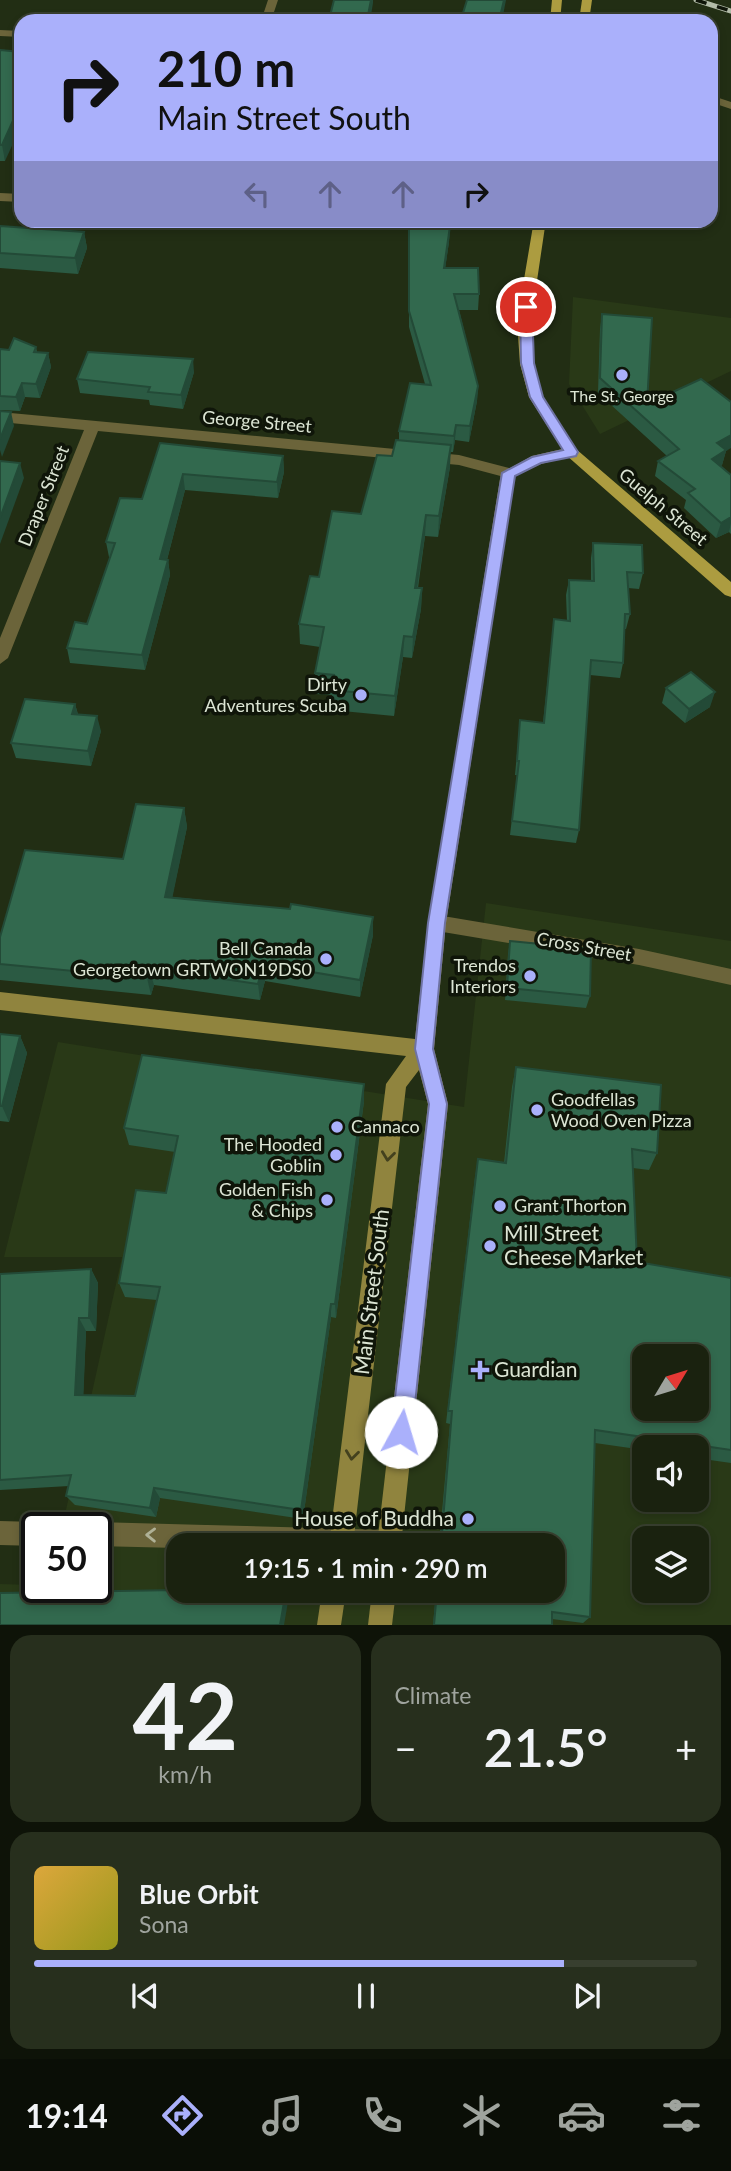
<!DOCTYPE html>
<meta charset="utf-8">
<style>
:root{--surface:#1a220f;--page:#272f1d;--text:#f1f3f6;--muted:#9fa49e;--line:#383f2f;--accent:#aab0fb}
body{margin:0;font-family:Lato,sans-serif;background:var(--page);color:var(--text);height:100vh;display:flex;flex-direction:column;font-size:26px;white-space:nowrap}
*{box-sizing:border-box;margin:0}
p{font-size:23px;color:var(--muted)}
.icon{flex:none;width:38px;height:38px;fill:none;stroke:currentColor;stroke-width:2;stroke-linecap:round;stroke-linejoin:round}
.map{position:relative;height:1625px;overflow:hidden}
.side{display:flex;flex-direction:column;gap:10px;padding:10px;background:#0e1308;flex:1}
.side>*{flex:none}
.hud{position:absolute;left:14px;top:14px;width:704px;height:214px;border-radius:21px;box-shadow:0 4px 10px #0003,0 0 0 2px var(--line);background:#aab0fb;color:#111;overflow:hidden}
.needle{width:46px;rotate:52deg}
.tools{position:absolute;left:632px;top:1344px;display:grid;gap:14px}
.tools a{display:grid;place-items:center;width:77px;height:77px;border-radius:14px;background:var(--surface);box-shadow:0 4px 10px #0003,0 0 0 2px var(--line);font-size:35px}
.speed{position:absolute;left:21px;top:1512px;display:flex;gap:14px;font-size:35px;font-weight:700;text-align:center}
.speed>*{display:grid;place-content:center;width:91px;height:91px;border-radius:50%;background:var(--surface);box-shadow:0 4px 10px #0003,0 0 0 2px var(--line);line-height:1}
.speed .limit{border:4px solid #111;border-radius:10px;background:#fff;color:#111}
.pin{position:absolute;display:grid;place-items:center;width:60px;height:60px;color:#fff;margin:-30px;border:4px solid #fff;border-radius:50%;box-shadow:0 2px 7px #0007}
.me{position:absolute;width:77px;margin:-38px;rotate:6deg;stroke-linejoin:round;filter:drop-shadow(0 0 5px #0008)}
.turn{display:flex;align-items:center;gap:24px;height:147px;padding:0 28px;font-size:32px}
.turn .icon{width:91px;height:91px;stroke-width:2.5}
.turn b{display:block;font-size:49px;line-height:60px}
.lanes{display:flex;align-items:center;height:66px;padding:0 28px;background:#0003;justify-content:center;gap:35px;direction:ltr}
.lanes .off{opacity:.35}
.big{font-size:52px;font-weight:600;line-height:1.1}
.side .widget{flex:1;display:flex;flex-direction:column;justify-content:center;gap:10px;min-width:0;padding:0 24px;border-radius:21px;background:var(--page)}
.side .dial{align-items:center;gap:0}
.dial b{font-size:91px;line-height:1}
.song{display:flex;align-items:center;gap:21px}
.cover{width:84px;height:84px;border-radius:10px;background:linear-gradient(135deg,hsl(40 70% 55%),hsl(60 70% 35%))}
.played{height:7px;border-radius:4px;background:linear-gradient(90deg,var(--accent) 80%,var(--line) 80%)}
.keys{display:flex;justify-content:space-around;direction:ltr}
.heat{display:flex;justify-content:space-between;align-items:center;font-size:38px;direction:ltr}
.side .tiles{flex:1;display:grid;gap:10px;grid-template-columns:1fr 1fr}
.widget:last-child{grid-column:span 2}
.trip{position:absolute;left:166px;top:1533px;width:399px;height:70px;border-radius:21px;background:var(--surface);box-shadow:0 4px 10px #0003,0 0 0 2px var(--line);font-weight:600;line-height:70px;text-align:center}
.menu{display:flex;height:112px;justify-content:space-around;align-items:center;background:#0a0e06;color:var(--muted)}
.menu .icon{width:49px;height:49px}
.menu .selected{color:var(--accent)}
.menu b{font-size:32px;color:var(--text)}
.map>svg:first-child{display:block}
.built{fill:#293917;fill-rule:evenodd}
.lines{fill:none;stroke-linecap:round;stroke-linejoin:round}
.street{fill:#6b643a;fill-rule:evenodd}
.secondary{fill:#90843e;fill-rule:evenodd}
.primary{fill:#ac9c40;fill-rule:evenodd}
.rail-casing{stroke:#b2bba8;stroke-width:5}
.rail{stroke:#0f1509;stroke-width:3.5;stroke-dasharray:11;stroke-linecap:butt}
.wall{fill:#2b5a43}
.shaded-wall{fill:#234a37}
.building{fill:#32694e;stroke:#234a37;stroke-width:2;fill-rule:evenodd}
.oneway{stroke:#43411e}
.oneway2{stroke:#afb196}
.route{fill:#aab0fb;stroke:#6e72a3;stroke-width:2}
.poi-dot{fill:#aab0fb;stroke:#0f1509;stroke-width:2.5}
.labels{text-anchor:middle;stroke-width:7;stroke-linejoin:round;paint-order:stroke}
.far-poi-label{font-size:16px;fill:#dce5d4;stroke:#0f1509}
.street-label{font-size:18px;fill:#dce5d4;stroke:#0f1509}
.poi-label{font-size:18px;fill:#dce5d4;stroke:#0f1509;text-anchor:end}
.near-poi-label{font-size:21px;fill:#dce5d4;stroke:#0f1509;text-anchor:start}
.near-street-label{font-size:21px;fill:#dce5d4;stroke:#0f1509}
</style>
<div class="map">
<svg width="731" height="1625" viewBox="0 0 731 1625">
<rect width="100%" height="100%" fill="#222e14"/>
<g class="built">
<path d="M573,297L731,318V371L600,434L569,384Z"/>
<path d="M486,903L731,941V1625H0V1584L96,1587V1528H62L122,1257H4L58,1042L464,1107ZM644,1356H696V1409H644ZM644,1447H696V1500H644ZM644,1538H696V1591H644ZM178,1545H553V1591H178Z"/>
</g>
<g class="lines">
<g class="street">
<path d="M268,0H278L271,21H261Z"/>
<path d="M0,30L21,31V37L0,36Z"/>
<path d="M710,95L731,102V109L710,102Z"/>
<path d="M0,193L21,194V202L0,201Z"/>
<path d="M0,412L459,455L513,469L515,473L508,478L459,465L98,431L8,658L0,664V638L84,430L0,422Z"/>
<path d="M437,915L639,949L731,969V985L639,965L437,931L430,929L428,923L430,917Z"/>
<path d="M0,1521L37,1522L46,1528H37V1546L0,1545Z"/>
<path d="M96,1522L389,1530L397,1534L401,1542L399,1545H178V1548L96,1546V1528H87Z"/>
</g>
<g class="secondary">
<path d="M571,447L578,452L576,455L541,464L515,476L446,923L434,1049L448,1104L401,1545H377L428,1104L419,1070L406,1087L353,1545H329L386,1084L406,1056L0,1010V992L415,1039L428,923L501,473L532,456Z"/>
<path d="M322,1591H346L341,1625H317Z"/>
<path d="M372,1591H396L392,1625H368Z"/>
</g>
<g class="primary">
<path d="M552,0H562L560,21H550Z"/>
<path d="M582,0H592L589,21H579Z"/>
<path d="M534,220H546L531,321L534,364L543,397L576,449L731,582V597L725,595L566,455L529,397L520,364L517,321Z"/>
</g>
<defs>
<path id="rail" d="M696,0L731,11"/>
</defs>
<use href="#rail" class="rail-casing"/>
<use href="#rail" class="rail"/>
</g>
<g class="wall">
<path d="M0,50L5,161H0Z"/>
<path d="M0,226L84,232L87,248L78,274L0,268Z"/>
<path d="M450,226L449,242L445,268L479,294L478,310H459L478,386L477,401L469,442L455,440L453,452H450V467L438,537L425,536L418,588H422L421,609L412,658L403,657L394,716L332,710V695L316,694L315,673L320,647L300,644L299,624L319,577L361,514L392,456L399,440V431L425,384L409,327V239Z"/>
<path d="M602,314L647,404L726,451L722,465L721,466L731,475V534L729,532L716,538L684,508L686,500L655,476L658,461L667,456L598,393L600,329Z"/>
<path d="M36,347L37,352L48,353L51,367L40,398L25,397L20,411L0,410V349L9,350Z"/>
<path d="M194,372L183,409L150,405L149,400L80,393L77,379Z"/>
<path d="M160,443L283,456L284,472L278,498L185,490L167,560H168L170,575L145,670L70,663L67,648L87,624L110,557H109L106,542L142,499Z"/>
<path d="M593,543L643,573L639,589L628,588L630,614L626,629H625L623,663L620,678L590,675L579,830L576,843L510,835L517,775H515L520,720L543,723L554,619L567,621L566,595L569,580L591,581V558Z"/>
<path d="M666,688L710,707L685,723L662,703Z"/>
<path d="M75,704L78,714L101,731L91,766L16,758L11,743Z"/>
<path d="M184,808L187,827L172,897L373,917V935L360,997L265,981L260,1000L154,985L151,995L0,980V937L123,859Z"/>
<path d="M510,941L590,996L586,1008L505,1000L508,954Z"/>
<path d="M0,1034L20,1036L27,1053L9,1122L0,1121Z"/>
<path d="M516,1067L657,1153L649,1170L633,1168L637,1262L731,1278V1463L696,1458V1447H644V1450L595,1443L590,1617L583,1623L552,1619V1625H433L436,1591H553V1545H439L450,1424L446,1423L475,1177L478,1159L504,1163L512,1087Z"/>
<path d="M364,1084V1101L336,1318L331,1317L303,1519L160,1498L156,1517L75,1505L66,1496L69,1486L0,1490V1274L91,1269L98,1283L96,1331H86L83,1396H135L157,1300L125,1297L119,1283L166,1193L175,1152L129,1145L124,1128Z"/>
</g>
<g class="shaded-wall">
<path d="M371,0H373V3L370,21H367Z"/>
<path d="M504,0H506L505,5L502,21H499Z"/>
<path d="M21,103V126L5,161L2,145Z"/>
<path d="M450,226L449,242L443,284L444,268Z"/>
<path d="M84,232L87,248L78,274L75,258Z"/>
<path d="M48,353L51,367L40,398L36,384Z"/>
<path d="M193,359L194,372L183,409L181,395Z"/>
<path d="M22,383L25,397L20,411L16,397Z"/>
<path d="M478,386L477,401L469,442L470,426Z"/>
<path d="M11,412L14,426L2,457L0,450V439Z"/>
<path d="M456,425L455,440L453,452L454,436Z"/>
<path d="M731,435V448L726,451L722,465L708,474L717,443Z"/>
<path d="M451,445L450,467L438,537L439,516Z"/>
<path d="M283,456L284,472L278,498L277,482Z"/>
<path d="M20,463L24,478L0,544V518Z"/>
<path d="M183,474L185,490L163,575L160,559Z"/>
<path d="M426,515L425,536L414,609L415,588Z"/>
<path d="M731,517V523L729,532L716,538L721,523Z"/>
<path d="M168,560L170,575L145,670L142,655Z"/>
<path d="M422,588L421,609L412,658L413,637Z"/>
<path d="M404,636L403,657L394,716L395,696Z"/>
<path d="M715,692L710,707L685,723L689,709Z"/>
<path d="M75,704L79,719L72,714Z"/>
<path d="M97,716L101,731L91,766L88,751Z"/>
<path d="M184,808L187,827L169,914L165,897Z"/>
<path d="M373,917V935L360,997V980Z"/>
<path d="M263,964L265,981L260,1000L258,984Z"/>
<path d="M149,968L154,985L151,995L147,978Z"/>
<path d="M20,1036L27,1053L9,1122L2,1106Z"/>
<path d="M364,1084V1101L336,1318L335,1304Z"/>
<path d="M91,1269L98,1283L96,1331L89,1318Z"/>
<path d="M331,1304V1317L303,1519L301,1510Z"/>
<path d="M79,1318L86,1331L83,1407L75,1395Z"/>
<path d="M154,1488L160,1498L156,1517L150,1508Z"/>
<path d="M286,1591H287L289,1596L284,1625H280Z"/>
</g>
<g class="building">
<path d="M334,0H371L367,20L380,21H324V20H329Z"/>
<path d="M467,0H504L499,21H458L460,13H463Z"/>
<path d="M0,50L21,52V103L2,145H0Z"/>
<path d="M409,223L450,226L444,268H478L479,294H454L478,386L470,426L456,425L454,436L399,431L410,383L431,385L409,311Z"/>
<path d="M0,226L84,232L75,258L0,253Z"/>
<path d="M602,314L652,318L647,404L701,379L731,402V435L717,443L726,450L712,459L731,475V517L721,523L688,493L695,489L658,461L679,449L600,378Z"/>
<path d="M14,338L36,347L34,352L48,353L36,384L22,383L16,397L0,396V349L9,350Z"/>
<path d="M88,352L193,359L181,395L148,392L150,387L77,379Z"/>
<path d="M0,411L11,412L0,439Z"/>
<path d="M396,440L451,445L439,516L426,515L415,588H422L413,637L404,636L395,696L332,690L334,675L315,673L324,627L299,624L310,576L319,577L332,511L361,514L377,455L392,456Z"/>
<path d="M160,443L283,456L277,482L183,474L160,559L168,560L142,655L67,648L75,622L87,624L115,543L106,542L120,498L142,499Z"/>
<path d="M0,461L20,463L0,518Z"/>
<path d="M593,543L642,545L643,573L627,572L630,614H625L623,663L591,660L579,830L512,821L519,761H517L520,720L544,723L554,619L570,621L569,580L594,581Z"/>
<path d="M691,672L715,692L689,709L666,688Z"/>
<path d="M25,699L75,704L72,714L97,716L88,751L11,743Z"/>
<path d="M136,804L184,808L165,897L290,909L291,904L373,917L360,980L263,964L258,984L149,968L147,978L0,964V937L25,850L123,859Z"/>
<path d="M510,941L591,949L590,996L507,988Z"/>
<path d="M0,1034L20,1036L2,1106H0Z"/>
<path d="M142,1055L364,1084L335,1304H331L301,1510L154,1488L150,1508L66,1496L71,1475L0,1480V1274L91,1269L89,1318H79L75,1395L135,1396L160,1287L119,1283L136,1190L166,1193L178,1136L124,1128Z"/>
<path d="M516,1067L661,1085L657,1153L632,1149L637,1262L731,1278V1450L595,1430L590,1617L552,1612V1625H434L437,1591H553V1545H441L452,1411H448L478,1159L506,1163ZM644,1356H696V1409H644Z"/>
<path d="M178,1590L286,1591L280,1625H0V1593Z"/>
</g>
<defs><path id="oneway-chevron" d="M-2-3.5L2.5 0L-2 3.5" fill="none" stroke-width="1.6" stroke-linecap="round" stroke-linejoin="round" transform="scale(1.75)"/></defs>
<g class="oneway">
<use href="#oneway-chevron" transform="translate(388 1156) rotate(97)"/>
<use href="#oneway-chevron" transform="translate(352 1455) rotate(97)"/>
</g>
<use class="oneway2" href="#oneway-chevron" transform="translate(151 1535) rotate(-179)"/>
<path class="route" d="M526,304L532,307L534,363L543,397L578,452L576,456L541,463L515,476L445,923L433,1049L447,1104L412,1432L409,1440L401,1443L394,1440L391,1432L429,1104L415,1049L428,923L502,473L532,457L563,450L530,397L521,363L520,307Z"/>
<g class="poi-dot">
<circle cx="622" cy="375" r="7"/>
<circle cx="361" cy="695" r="7"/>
<circle cx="326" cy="959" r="7"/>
<circle cx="530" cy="976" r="7"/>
<circle cx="537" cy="1110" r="7"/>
<circle cx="337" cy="1127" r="7"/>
<circle cx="336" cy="1155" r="7"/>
<circle cx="327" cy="1200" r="7"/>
<circle cx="500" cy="1206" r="7"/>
<circle cx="490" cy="1246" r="7"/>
<path d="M476.5 1359.5h7v7h7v7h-7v7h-7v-7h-7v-7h7z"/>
<circle cx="468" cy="1519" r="7"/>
</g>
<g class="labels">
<g class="far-poi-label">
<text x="622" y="402">The St. George</text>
</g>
<g class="street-label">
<text transform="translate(257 422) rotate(5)" y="6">George Street</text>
<text transform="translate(44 496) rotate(-68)" y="6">Draper Street</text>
<text transform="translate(663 507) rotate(40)" y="6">Guelph Street</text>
<text transform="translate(584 947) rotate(10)" y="6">Cross Street</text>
</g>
<g class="poi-label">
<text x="347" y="691">Dirty<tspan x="347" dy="21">Adventures Scuba</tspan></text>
<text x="312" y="955">Bell Canada<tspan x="312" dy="21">Georgetown GRTWON19DS0</tspan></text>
<text x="516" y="972">Trendos<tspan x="516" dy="21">Interiors</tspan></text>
<text x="551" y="1106" text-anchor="start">Goodfellas<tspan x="551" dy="21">Wood Oven Pizza</tspan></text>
<text x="351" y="1133" text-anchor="start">Cannaco</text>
<text x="322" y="1151">The Hooded<tspan x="322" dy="21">Goblin</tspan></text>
<text x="313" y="1196">Golden Fish<tspan x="313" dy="21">&amp; Chips</tspan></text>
<text x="514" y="1212" text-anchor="start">Grant Thorton</text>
</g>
<g class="near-poi-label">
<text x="504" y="1241">Mill Street<tspan x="504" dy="24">Cheese Market</tspan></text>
<text x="494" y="1377">Guardian</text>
<text x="454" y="1526" text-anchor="end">House of Buddha</text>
</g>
<g class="near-street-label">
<text transform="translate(372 1292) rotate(-83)" y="7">Main Street South</text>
</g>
</g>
</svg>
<div class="tools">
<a><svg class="needle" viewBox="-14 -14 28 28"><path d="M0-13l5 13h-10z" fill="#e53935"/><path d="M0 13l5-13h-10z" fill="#9fa49e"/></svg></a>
<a><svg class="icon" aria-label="sound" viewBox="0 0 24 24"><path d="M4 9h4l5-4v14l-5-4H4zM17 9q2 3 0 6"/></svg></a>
<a><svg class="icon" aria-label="layers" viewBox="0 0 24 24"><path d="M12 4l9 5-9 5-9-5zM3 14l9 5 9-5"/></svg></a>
</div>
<div class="speed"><div class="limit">50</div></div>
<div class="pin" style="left:526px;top:307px;background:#d93025"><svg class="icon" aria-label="arrive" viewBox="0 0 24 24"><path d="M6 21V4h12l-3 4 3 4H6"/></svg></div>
<svg class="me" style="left:401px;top:1432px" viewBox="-20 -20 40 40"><circle r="19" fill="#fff"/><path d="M0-13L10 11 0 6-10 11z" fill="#aab0fb"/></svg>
<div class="trip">19:15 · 1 min · 290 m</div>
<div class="hud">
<div class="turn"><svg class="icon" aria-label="right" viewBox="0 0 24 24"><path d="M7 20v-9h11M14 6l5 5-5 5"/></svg><div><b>210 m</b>Main Street South</div></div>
<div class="lanes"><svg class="icon off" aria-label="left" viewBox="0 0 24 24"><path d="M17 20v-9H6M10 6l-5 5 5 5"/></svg><svg class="icon off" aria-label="ahead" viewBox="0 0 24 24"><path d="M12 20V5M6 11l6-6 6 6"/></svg><svg class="icon off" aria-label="ahead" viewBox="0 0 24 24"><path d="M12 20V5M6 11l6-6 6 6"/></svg><svg class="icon" aria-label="right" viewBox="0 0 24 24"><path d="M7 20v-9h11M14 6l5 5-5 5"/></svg></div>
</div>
</div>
<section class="side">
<div class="tiles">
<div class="widget dial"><b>42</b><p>km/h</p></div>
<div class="widget"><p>Climate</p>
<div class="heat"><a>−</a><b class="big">21.5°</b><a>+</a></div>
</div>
<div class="widget">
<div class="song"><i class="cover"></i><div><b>Blue Orbit</b><p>Sona</p></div></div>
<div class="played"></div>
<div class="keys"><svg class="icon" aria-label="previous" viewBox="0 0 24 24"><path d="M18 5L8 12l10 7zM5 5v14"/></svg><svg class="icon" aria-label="pause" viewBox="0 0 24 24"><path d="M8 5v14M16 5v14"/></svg><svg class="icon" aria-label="next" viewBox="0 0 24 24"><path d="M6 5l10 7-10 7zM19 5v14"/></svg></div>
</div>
</div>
</section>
<nav class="menu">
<b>19:14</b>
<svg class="icon selected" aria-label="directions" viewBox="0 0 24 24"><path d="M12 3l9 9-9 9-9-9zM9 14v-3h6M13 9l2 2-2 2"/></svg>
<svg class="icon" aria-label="music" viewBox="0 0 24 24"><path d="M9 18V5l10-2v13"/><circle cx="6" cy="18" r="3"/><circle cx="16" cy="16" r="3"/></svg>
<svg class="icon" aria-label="phone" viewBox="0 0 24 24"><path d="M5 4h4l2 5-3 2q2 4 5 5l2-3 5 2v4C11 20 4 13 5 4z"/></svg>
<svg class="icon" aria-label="climate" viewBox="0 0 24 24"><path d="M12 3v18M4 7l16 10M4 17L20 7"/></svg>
<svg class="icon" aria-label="car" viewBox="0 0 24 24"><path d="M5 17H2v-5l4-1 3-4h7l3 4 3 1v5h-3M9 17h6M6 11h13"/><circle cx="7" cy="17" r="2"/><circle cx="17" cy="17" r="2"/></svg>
<svg class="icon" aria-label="filters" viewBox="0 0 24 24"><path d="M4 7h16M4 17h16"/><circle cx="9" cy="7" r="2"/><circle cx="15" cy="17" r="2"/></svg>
</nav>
